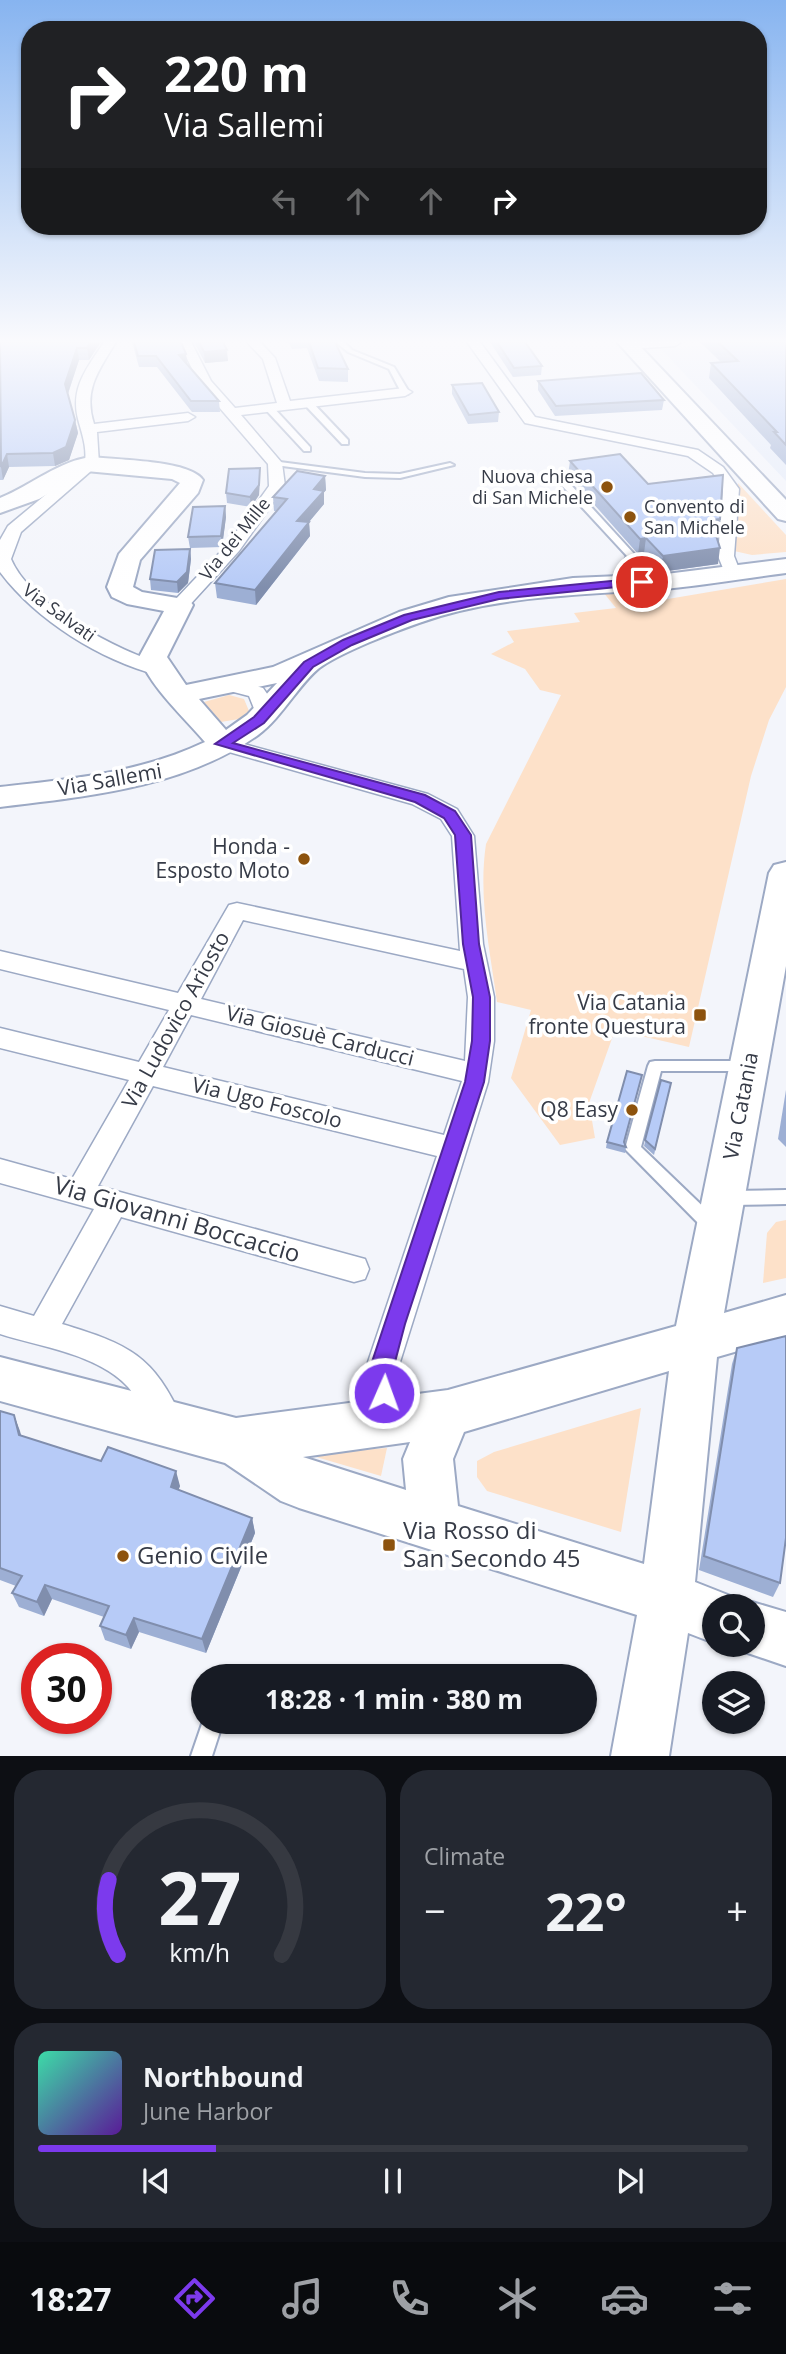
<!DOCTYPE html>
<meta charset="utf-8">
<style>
:root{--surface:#171b24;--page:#242831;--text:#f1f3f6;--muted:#9ea1a6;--line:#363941;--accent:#7c3aed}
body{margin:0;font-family:"Open Sans",sans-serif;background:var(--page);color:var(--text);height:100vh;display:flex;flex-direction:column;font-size:26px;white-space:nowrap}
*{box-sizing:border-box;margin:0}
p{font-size:23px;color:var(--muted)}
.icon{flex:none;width:38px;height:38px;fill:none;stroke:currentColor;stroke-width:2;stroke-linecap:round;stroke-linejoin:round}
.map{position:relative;height:1756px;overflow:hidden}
.side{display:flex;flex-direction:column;gap:14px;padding:14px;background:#0d0f14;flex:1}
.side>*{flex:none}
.hud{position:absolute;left:21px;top:21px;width:746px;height:214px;border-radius:28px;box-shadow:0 2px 5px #0004;background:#202124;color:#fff;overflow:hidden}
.fabs{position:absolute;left:702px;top:1594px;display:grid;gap:14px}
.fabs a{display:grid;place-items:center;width:63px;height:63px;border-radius:50%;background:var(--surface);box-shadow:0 2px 5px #0004;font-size:35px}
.speed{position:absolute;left:21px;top:1643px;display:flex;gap:14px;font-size:35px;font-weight:700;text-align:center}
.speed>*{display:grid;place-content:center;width:91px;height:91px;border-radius:50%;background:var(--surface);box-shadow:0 2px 5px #0004;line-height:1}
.speed .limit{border:10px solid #d22;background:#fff;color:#111}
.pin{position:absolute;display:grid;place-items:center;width:60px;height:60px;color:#fff;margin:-30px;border:4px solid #fff;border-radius:50%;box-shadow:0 2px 7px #0007}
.me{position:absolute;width:77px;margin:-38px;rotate:2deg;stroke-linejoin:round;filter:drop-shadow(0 0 5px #0008)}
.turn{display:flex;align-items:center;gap:24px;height:147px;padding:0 28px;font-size:32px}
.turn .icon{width:91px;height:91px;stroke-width:2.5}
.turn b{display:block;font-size:49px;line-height:60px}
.lanes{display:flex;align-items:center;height:66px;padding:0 28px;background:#0003;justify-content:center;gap:35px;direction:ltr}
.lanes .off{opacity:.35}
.big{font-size:52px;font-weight:700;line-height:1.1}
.side .widget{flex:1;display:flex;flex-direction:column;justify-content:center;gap:10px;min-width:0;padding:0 24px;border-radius:28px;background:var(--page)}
.side .dial{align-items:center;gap:0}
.dial svg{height:182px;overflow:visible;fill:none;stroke:var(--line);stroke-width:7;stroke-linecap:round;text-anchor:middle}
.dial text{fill:var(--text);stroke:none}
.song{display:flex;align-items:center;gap:21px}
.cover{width:84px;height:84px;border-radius:10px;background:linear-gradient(135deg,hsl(160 70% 55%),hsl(270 70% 35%))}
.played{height:7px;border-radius:4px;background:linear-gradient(90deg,var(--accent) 25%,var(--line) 25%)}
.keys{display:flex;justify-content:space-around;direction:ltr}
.heat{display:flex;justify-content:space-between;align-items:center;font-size:38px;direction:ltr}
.side .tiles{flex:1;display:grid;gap:14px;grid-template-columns:1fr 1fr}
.widget:last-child{grid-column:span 2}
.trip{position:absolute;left:191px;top:1664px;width:406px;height:70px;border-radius:35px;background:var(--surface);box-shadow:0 2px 5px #0004;font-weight:700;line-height:70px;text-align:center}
.tabs{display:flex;height:112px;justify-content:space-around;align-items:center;background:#090b0e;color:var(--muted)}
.tabs .icon{width:49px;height:49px}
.tabs .selected{color:var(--accent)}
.tabs b{font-size:32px;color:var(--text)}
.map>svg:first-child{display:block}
.built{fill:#e4ebf9}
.green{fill:#fde1c9}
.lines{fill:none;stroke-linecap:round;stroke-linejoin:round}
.lane-casing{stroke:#9ca9c4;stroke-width:4}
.street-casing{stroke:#9ca9c4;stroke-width:3}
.secondary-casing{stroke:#9ca9c4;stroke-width:4}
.lane{fill:#fff;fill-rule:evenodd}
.street{fill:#fff;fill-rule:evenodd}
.secondary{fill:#fff;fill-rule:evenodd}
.wall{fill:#9dafd4}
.shaded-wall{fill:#808ead}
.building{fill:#b7cbf7;stroke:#808ead;stroke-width:2}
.route{fill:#7c3aed;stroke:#51269a;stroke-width:2}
.poi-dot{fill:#8d530e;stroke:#fff;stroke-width:2.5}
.labels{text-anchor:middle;stroke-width:7;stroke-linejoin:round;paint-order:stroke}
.far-poi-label{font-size:18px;fill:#363b47;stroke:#fff;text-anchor:end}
.far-street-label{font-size:18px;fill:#363b47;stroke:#fff}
.street-label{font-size:21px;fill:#363b47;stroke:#fff}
.poi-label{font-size:21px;fill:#363b47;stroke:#fff;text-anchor:end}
.near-street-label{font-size:24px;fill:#363b47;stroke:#fff}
.near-poi-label{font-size:24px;fill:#363b47;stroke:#fff;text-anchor:start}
</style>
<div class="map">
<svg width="786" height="1756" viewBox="0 0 786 1756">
<rect width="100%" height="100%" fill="#f3f5fb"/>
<path class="built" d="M748,342H786V481L661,349Z"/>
<g class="green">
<path d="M738,483L786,535V552L752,555L734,551Z"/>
<path d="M786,579V687L769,720L751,776L689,1047L615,1030L589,1103L595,1138L560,1145L511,1078L531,1010L497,1002C490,950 478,897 486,844L561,695L540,690L525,669L491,654L514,642L507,631L580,622L574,613L616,608L603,592L614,590L662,600Z"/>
<path d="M229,695L244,699L249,711L239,719L221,722L204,702Z"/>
<path d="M786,1220V1278L763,1283L767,1233L776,1222Z"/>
<path d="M641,1408L621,1532L487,1491L477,1477V1461L494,1452Z"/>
<path d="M387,1448L381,1476L306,1454Z"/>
</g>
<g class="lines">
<defs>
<g id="lane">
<path d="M336,342H344L352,350L394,367L409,392L408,394H402L389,369L348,352Z"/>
<path d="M305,401H311L348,440V444H342L305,405Z"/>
<path d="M266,406H272L310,447V451H304L266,410Z"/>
<path d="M272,461L365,473L400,474L450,463L454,465L400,478L365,477L275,465H272Z"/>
<path d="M555,474H561L636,556L621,585L618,586L613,583L627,556L555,478Z"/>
<path d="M655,1061H745L750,1062L752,1066L750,1070L745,1071H661L641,1147L716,1219L718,1224L716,1229L710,1231L704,1229L625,1149L648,1066L650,1062Z"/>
<path d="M786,1190V1204L730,1205L725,1203L722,1198L725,1193L730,1191Z"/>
<path d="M203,1721L223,1722L212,1756H191Z"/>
</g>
<g id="street">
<path d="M104,342H116C99,370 83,390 94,424L188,413L195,417L188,421L97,432L99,464L21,532L11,559C31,606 118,651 165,665L167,669L158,675C100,660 36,620 0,572V540L8,526L85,462C87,447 82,434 78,419C70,387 88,367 104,342Z"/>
<path d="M179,342H191L211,381L235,408L277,403L263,359L247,342H260L275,358L290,401L405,388L412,392L405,396L241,415L282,463L285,486L239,551L186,609L180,610L171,605L174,601L227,545L269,486L268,464L200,385Z"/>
<path d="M467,342H480L535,417L698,450L723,467L739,489L734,556L741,574L739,578H727L718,556L723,489L713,473L688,456L525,423Z"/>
<path d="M625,342H681L675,346L629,349L623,345Z"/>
<path d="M233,680L263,688L275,705L271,716H257L249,696L226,690L223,686Z"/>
<path d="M222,738L428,794L457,809L474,836L483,944L494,997V1041L488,1082L400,1362C400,1383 408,1416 401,1434L389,1439L377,1434C367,1411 368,1387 368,1362L437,1156L153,1086L98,1186L354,1256L365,1259L369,1269L365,1279L354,1282L121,1217L62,1324C128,1344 154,1355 183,1421L178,1432L166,1437C144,1428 143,1404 128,1387C98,1354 41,1347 0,1334V1306L34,1316L94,1209L0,1183V1159L72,1179L129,1080L0,1048V1028L139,1062L169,1010L0,969V951L178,993L229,905L237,903L460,951L452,836L441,819L412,804L215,748L212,744L215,740ZM243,920L464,969L468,997L465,1061L201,999ZM191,1015L462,1081L444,1135L163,1067Z"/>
</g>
<g id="secondary">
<path d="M617,342H636L786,500V521L778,519Z"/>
<path d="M92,457C116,460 190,460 203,480L198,493L140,560L133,587L142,592L189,600L193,605L167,657L186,685L273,667L399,612L449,597L573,578L666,574L786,559V573C746,578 705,585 665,589C583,595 497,595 419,623C393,632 345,651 322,666C302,679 282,718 258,735C182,788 89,796 0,807V787C71,779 140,773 205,742C182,715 153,690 139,657L164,611L127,604L112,597L107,587L119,554L180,483L172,479L86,471L39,499L0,513V498C30,486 60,460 92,457ZM277,683L247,715L226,730L199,699Z"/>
<path d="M786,862V966L724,1313L786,1295V1337L717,1357L695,1582L733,1597L737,1606H714V1643L688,1633L669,1756H611L637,1615L299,1508L281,1501L225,1463L0,1401V1357L236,1418L448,1390L676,1326L769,873L774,865ZM669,1371L644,1564L458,1506L453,1459L464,1432ZM410,1442L403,1459L406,1490L303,1457Z"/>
<path d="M752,1602L786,1612V1666L733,1648L732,1645H752V1606H741Z"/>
</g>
</defs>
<use href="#lane" class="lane-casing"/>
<use href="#street" class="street-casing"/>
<use href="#secondary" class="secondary-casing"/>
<use href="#lane" class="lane"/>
<use href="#street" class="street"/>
<use href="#secondary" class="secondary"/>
</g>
<g class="wall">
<path d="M0,342H101L89,360H79L68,394L75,420L78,433L69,460L55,466L9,467L3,480H0Z"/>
<path d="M132,342H181L186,354L187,364L219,401L220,412H192L157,367H139Z"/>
<path d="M194,342H223L228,361L205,363Z"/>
<path d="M288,342H335L348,369V382L319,381L307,348L292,349Z"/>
<path d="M490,342H525L542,366L541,375L513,377Z"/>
<path d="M700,342H786V465L770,448L771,445L709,378L711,363L721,362Z"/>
<path d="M538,381L664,400L662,410L555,416L538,390Z"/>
<path d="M452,385L499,412L498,422L468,424L452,394Z"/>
<path d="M570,461L648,484L717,534H716L718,564L660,572L644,553L638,554L568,475Z"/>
<path d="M325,476L326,490L324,492V504L309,522L310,536L256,605L217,598L215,583L277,511H274L273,497Z"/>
<path d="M260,479L259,495L251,507L227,503L226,493Z"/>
<path d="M225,506L226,517L222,547L190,548L188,537Z"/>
<path d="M190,549L191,559L188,583L178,593L151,590L150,579Z"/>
<path d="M661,1080L671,1083L654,1155L644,1146Z"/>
<path d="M786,1090V1147L778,1139Z"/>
<path d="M607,1142L624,1143L626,1147L625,1153L606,1148Z"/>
<path d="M737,1348L780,1583L773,1597L699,1570L732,1364Z"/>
<path d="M0,1411L14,1415L21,1436L180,1486L178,1490L252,1518L255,1533L206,1653L139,1632L131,1649L105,1640L100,1626L104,1617L52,1599L44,1616L19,1607L12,1593L16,1586L0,1580Z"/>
</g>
<g class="shaded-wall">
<path d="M91,342H101L89,360L87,348Z"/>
<path d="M77,348L79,360L67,396L65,384Z"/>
<path d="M227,350L228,361L205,363L204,352Z"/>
<path d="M186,354L187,365L179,355Z"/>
<path d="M75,420L78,433L69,460L55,466L53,453Z"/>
<path d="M7,454L9,467L3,480L1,467Z"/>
<path d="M260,468L259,495L251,507L250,497Z"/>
<path d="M325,476L326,490L324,492V504L298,535L297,521L314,489Z"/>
<path d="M225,506L226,517L222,547L221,536Z"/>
<path d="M720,519L717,534L709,536L711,520Z"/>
<path d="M309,522L310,536L256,605L255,590Z"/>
<path d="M646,538L644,553L638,554L640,539Z"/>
<path d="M720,548L718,564L660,572L663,556Z"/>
<path d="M190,549L191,559L188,583L178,593L177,582Z"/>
<path d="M14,1415L20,1431L25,1450L19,1435Z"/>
<path d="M176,1471L180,1486L174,1502L171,1487Z"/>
<path d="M252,1518L255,1533L206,1653L202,1639Z"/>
<path d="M45,1585L52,1599L44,1616L37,1602Z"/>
<path d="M134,1618L139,1632L131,1649L126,1635Z"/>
</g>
<g class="building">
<path d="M0,342H91L87,348H77L65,384L75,420L66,447L53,453L7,454L1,467Z"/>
<path d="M134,342H181L186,354L179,355L219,401H191L156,356H138Z"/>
<path d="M199,342H223L227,350L204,352Z"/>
<path d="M309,342H335L348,369L318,368Z"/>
<path d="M497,342H525L542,366L514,368Z"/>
<path d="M718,342H786V445L774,432H777L711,363L738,361Z"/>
<path d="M641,373L664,400L556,406L538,381Z"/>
<path d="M482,383L499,412L469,415L452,385Z"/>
<path d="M620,454L648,484L723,475L720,519L711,520L720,548L663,556L646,538L640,539L570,461Z"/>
<path d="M260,468L259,485L250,497L226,493L229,469Z"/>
<path d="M297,471L325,476L314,489L324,491L297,521L309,522L255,590L215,583L287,499L273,497Z"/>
<path d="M225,506L221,536L188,537L193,507Z"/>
<path d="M190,549L187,572L177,582L150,579L155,550Z"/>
<path d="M627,1071L642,1075L624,1142L626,1147L607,1142Z"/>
<path d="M661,1080L671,1083L655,1149L645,1140Z"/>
<path d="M786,1336V1538L780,1583L704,1556L737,1348Z"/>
<path d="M0,1411L14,1415L19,1435L101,1461L108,1447L176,1471L171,1487L252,1518L202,1639L134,1618L126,1635L100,1626L109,1606L45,1585L37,1602L12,1593L22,1576L0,1568Z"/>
</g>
<linearGradient id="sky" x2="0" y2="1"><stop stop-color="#87b4f0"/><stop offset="0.58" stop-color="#fafafd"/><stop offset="1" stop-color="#fafafd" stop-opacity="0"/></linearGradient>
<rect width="786" height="588" fill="url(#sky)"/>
<path class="route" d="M642,578L648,582L646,584L499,599L412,620L352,645L313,667L264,723L233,743L425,795L455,811L471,835L479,944L490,997V1041L484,1082L405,1324L395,1362V1393L392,1400L384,1404L376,1400L372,1393V1362L465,1082L472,1041L473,997L463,944L455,835L444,818L415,802L215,744L254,717L304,662L343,640L404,615L499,592Z"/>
<g class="poi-dot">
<circle cx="607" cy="487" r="7"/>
<circle cx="630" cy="517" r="7"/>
<circle cx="304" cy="859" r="7"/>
<rect x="693" y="1008" width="14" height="14" rx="3.5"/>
<circle cx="632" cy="1110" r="7"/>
<rect x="382" y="1538" width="14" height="14" rx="3.5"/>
<circle cx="123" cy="1556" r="7"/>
</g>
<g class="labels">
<g class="far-poi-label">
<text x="593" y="483">Nuova chiesa<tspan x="593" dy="21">di San Michele</tspan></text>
<text x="644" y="513" text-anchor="start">Convento di<tspan x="644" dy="21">San Michele</tspan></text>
</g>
<g class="far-street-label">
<text transform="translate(235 539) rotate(-51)" y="6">Via dei Mille</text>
<text transform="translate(59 613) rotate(36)" y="6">Via Salvati</text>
</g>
<g class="street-label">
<text transform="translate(110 780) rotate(-10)" y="7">Via Sallemi</text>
<text transform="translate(176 1020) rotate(-61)" y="7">Via Ludovico Ariosto</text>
<text transform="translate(320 1036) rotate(14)" y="7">Via Giosuè Carducci</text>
<text transform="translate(267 1103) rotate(14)" y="7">Via Ugo Foscolo</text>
<text transform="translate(741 1106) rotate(-79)" y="7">Via Catania</text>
</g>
<g class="poi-label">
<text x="290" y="854">Honda -<tspan x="290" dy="24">Esposto Moto</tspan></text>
<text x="686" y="1010">Via Catania<tspan x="686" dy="24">fronte Questura</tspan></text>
<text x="618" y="1117">Q8 Easy</text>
</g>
<g class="near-street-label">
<text transform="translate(177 1220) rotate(16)" y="8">Via Giovanni Boccaccio</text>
</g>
<g class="near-poi-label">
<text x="403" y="1539">Via Rosso di<tspan x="403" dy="28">San Secondo 45</tspan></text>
<text x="137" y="1564">Genio Civile</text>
</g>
</g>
</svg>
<div class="fabs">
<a><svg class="icon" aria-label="search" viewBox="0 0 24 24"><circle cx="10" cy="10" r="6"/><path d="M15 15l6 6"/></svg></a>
<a><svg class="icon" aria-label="layers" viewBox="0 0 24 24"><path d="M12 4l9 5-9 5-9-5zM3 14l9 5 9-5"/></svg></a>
</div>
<div class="speed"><div class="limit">30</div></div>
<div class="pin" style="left:642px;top:582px;background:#d93025"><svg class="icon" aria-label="arrive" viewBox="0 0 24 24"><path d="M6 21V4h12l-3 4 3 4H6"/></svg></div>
<svg class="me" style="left:384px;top:1393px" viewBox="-20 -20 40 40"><circle r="17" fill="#7c3aed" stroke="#fff" stroke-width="3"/><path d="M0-11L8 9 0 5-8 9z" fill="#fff"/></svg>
<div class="trip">18:28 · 1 min · 380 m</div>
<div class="hud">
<div class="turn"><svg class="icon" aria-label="right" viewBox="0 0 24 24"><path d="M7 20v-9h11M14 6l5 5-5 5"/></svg><div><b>220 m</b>Via Sallemi</div></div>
<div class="lanes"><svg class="icon off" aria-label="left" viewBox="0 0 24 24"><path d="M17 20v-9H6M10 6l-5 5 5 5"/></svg><svg class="icon off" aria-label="ahead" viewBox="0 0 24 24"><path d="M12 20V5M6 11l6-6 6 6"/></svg><svg class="icon off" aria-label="ahead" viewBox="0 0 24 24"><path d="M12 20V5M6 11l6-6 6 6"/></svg><svg class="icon" aria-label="right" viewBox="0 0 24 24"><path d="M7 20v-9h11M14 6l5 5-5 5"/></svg></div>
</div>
</div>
<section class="side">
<div class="tiles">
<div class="widget dial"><svg viewBox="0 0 100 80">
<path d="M14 69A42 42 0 1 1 86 69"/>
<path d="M14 69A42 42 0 0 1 10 36" stroke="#7c3aed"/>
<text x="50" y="56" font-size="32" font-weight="700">27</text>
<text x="50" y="72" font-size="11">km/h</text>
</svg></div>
<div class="widget"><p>Climate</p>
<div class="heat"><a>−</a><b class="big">22°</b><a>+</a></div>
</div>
<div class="widget">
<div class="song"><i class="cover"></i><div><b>Northbound</b><p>June Harbor</p></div></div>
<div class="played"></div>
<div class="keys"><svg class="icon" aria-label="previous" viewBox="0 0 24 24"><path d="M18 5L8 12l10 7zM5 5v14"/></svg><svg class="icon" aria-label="pause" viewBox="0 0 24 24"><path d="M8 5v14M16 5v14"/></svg><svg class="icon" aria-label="next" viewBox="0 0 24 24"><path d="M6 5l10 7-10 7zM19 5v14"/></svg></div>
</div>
</div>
</section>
<nav class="tabs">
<b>18:27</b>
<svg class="icon selected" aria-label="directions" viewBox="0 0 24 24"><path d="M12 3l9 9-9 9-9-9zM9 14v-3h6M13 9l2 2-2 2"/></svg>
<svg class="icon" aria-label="music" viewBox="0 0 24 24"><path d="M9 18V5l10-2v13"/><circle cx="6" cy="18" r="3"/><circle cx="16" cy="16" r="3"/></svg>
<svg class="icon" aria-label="phone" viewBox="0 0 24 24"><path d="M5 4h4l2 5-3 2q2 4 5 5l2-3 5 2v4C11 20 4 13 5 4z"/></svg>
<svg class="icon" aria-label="climate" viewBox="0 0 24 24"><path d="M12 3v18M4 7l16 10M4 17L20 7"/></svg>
<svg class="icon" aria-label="car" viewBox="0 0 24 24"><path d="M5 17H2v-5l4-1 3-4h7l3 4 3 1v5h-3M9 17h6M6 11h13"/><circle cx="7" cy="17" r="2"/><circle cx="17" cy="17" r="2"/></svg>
<svg class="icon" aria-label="filters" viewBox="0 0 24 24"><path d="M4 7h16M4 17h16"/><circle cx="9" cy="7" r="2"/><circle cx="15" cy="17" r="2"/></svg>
</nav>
